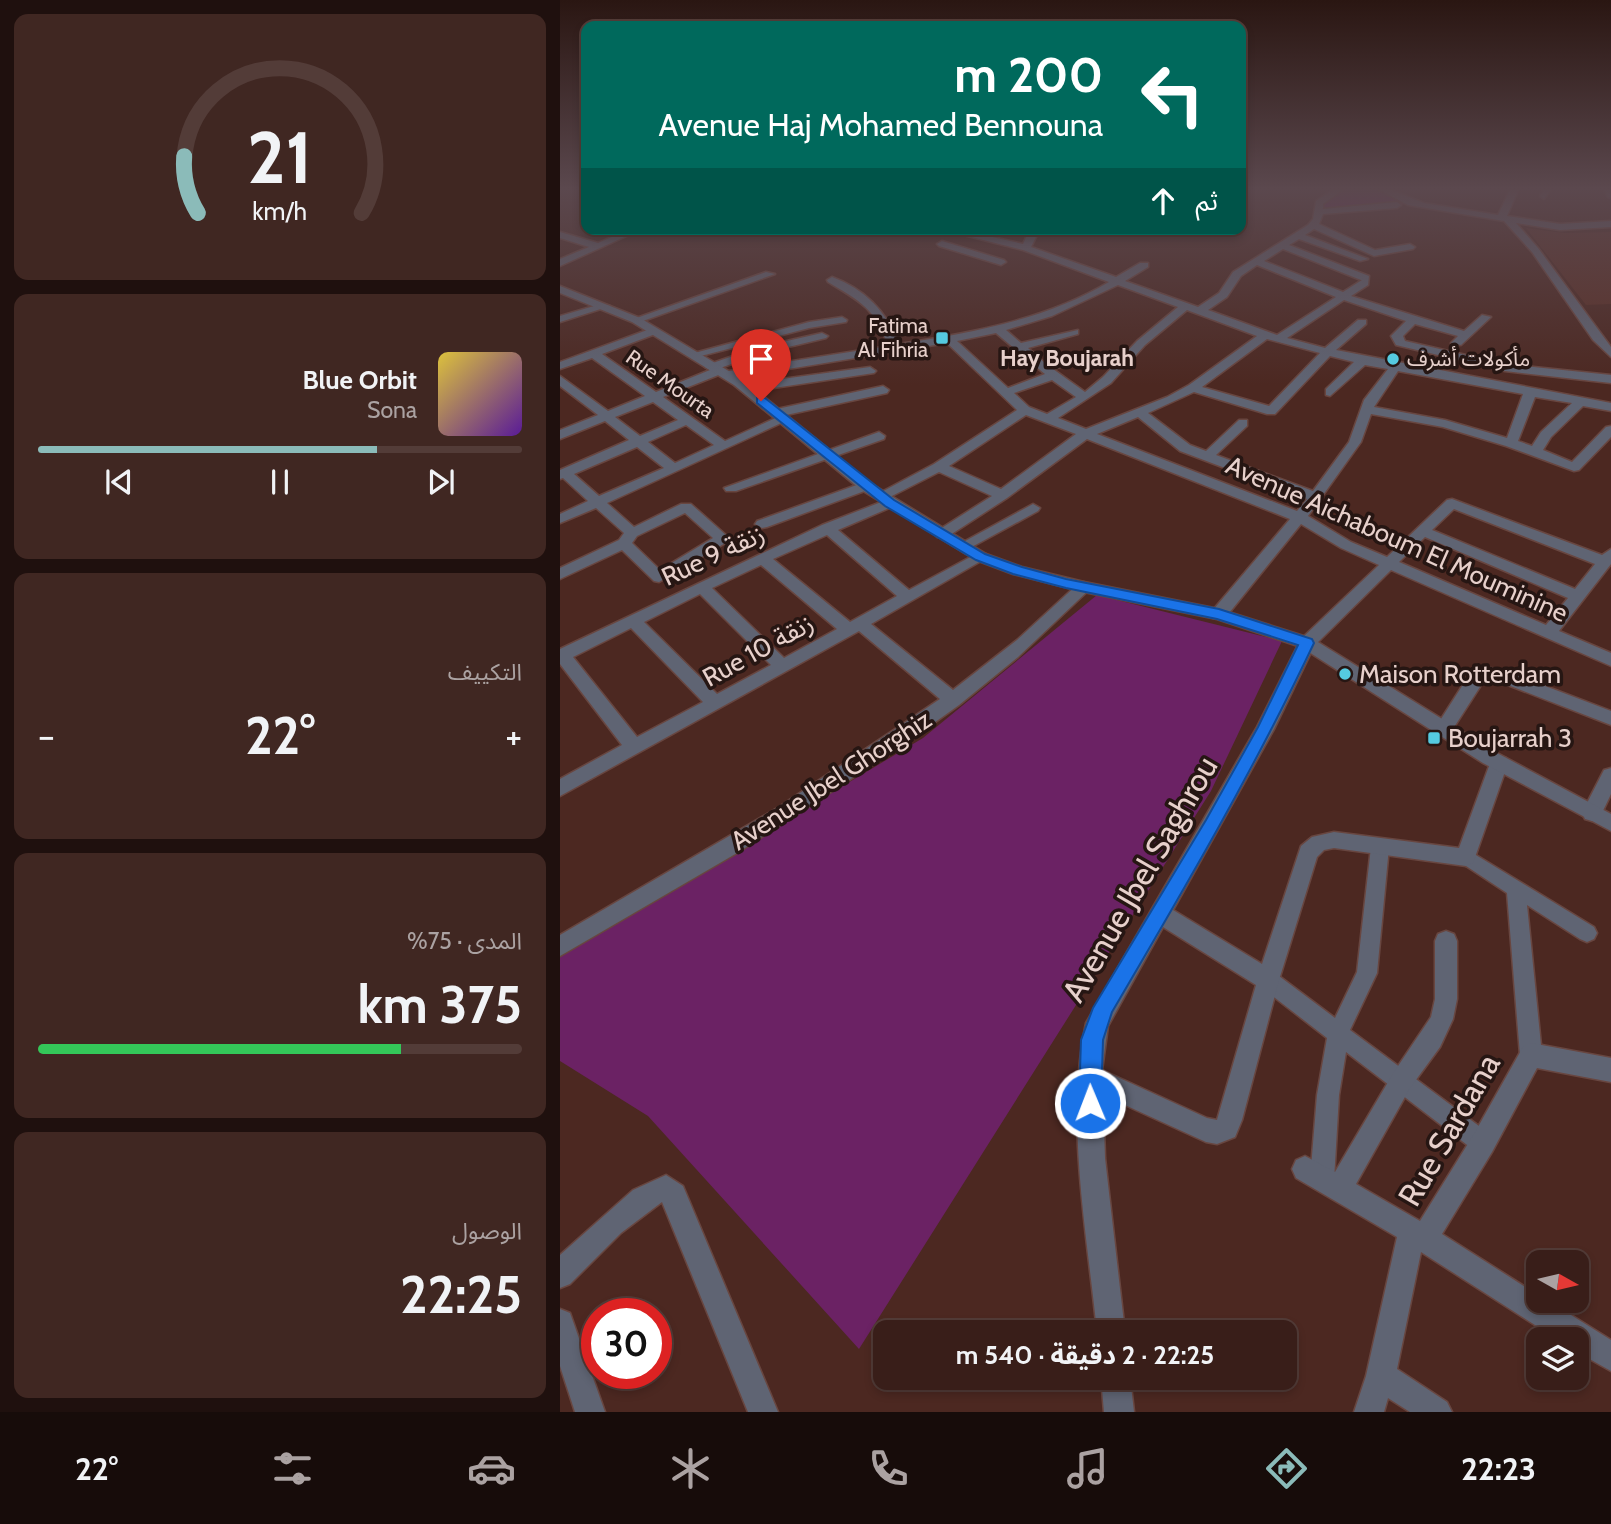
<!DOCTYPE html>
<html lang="ar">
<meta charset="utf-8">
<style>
:root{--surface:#391e19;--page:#402722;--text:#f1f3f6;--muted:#aba2a2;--line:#533c38;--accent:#8bbbb9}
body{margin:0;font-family:Cabin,"Noto Sans Arabic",sans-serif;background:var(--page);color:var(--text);direction:rtl;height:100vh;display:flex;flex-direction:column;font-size:26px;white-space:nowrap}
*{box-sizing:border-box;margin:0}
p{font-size:23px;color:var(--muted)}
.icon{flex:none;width:38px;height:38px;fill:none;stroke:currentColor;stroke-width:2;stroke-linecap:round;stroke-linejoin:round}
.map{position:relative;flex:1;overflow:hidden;direction:ltr}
.panel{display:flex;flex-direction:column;gap:14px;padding:14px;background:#1f100e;width:560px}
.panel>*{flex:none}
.hud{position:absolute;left:21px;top:21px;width:665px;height:214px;border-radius:14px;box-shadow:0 4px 10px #0003,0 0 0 2px var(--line);direction:rtl;background:#00695c;color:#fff;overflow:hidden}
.needle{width:46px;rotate:98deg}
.fabs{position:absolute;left:966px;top:1250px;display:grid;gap:14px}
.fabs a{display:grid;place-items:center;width:63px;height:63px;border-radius:14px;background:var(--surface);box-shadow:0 4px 10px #0003,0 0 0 2px var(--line);font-size:35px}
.speed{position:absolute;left:21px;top:1298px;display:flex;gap:14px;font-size:35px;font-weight:700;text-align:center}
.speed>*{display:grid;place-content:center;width:91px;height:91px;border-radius:50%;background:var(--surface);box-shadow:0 4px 10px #0003,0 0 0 2px var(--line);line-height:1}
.speed .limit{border:10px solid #d22;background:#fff;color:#111}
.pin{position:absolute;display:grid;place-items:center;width:60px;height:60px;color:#fff;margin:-72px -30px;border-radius:50% 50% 50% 0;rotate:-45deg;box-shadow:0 0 7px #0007}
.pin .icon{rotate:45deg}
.me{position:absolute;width:77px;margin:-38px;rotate:359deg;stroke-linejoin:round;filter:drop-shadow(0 0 5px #0008)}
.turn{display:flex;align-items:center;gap:24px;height:147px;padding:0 28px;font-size:32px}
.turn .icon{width:91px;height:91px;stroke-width:2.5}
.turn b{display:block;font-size:49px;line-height:60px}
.then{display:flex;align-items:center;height:66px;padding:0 28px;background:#0003;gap:14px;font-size:26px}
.big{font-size:52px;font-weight:700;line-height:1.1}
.panel .card{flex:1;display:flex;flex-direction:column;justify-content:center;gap:10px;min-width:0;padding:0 24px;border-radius:14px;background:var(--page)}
.panel .dial{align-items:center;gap:0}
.dial svg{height:182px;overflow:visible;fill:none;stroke:var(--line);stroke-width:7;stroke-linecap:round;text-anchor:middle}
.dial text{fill:var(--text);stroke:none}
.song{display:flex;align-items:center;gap:21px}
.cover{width:84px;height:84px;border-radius:10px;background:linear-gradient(135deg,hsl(50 70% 55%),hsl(270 70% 35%))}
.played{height:7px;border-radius:4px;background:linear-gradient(90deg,var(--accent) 70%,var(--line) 70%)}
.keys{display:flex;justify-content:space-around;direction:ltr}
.heat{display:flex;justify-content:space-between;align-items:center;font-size:38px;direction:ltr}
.charge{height:10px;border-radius:5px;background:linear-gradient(90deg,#34c759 75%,var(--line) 0)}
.trip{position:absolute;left:313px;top:1320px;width:424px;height:70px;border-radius:14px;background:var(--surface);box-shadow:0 4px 10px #0003,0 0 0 2px var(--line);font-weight:700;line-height:70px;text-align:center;direction:rtl}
.menu{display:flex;height:112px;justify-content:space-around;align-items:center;background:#170c0a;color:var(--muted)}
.menu .icon{width:49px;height:49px}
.menu .active{color:var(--accent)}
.menu b{font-size:32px;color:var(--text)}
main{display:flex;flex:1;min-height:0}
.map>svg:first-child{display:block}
.built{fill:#5a2f26}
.green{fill:#6b2264}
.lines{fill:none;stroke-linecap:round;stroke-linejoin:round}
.pedestrian-casing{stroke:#684640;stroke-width:3}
.minor-casing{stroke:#684640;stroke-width:3}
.tertiary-casing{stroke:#684640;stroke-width:3}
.pedestrian{fill:#5f6473;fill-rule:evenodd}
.minor{fill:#5f6473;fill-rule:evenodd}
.tertiary{fill:#5f6473;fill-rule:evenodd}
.route{fill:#1a73e8;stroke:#114b97;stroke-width:2}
.poi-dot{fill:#55cae0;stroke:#261613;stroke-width:2.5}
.labels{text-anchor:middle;stroke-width:7;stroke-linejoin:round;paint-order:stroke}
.far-poi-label{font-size:21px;fill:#e7d0cb;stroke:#261613;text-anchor:end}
.far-street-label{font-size:21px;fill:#e7d0cb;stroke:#261613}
.far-neighbourhood-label{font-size:23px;font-weight:bold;fill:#e7d0cb;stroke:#261613}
.street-label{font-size:26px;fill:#e7d0cb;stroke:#261613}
.poi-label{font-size:26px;fill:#e7d0cb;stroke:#261613;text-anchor:start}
.near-street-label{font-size:32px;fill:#e7d0cb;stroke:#261613}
</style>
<main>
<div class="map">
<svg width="1051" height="1412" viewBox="0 0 1051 1412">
<rect width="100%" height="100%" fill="#4c2821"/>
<path class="built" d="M966,228L1004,233L1051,232V304L1026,305Z"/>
<g class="green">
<path d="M788,188H812L847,204L762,210L765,200Z"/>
<path d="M537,595L722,641L651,791L299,1349L88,1116L0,1061V955L363,738Z"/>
</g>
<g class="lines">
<defs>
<g id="pedestrian">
<path d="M820,839L826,842L829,847L817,973L790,1030L931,1135L934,1143L931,1151L923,1154L915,1151L786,1052L779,1095L774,1180L770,1188L762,1192L754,1188L750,1180L757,1095L767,1038L701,987L698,980L701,973L708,971L715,973L775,1018L797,972L811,847L814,842Z"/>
<path d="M906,849L1034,927L1037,933L1034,939L1027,942L1020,939L967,905L982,1055L978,1062L971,1066L964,1062L960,1055L947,893L900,862L897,857L900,852Z"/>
</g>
<g id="minor">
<path d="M776,188H785L763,204V209L837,202L841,205L837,208L763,214L759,224L815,250L850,244L855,247L853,249L814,256L754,229L745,235L808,259L800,261L739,239L729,245L809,276L808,285L791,296L904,331L922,315L931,317L901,345L891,343L898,336L855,324L843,336L845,341L945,364L1051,375V383L945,371L836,345L831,336L846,321L784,300L727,338L765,348L798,320H806V324L776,350L1051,403V411L1023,406L991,437L983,450L1012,462L1046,427L1051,426V437L1019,470L1014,471L946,446L883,427L811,414L801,442L748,516L791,542L827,557L887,500L892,499L1042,555L1051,549V564L999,631L1051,653V666L831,570L754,646L714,729L613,910L702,964L741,846L752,837L774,832L899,848L932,758L939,756L946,758L948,763L913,863L906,866L774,848L764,850L757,857L719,980L682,1120L675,1137L657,1144L646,1142L543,1095L545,1158L565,1332H537C527,1233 505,1120 526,1023L697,727L741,639L819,565L781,548L741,524L665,618H653L651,614L653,610L730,519L527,439L447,498L387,537H377L375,534L377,531L432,496L379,472L326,499L321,500L314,496L374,464L457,410L387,343L166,379L161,374L103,397L165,441L220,416H228L230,419L47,503L74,527L121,504H131L167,536L169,539L167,542L99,582L94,581L62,550L0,579V568L59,540L64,533L36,508L0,523V514L28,501L3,478L0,479V470L69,440L45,421L0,439V430L38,415L0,386V376L48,411L85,396L32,358L0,369V362L90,329H98V333L42,354L96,392L150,370L145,367L147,365L196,348L262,333L268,336L266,338L203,353L160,368L163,372L328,346C316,309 300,301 268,282L267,280L272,277C305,289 327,312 339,344C410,333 485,320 549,282L463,250L380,229H397L463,244L470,229H480L471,247L556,277L580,263H588V267L565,281L638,307L659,293L673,272L748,225L753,219L756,201ZM723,249L801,280H802L783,292L704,261ZM697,265L776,297L717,335L648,310L667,297L681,276ZM558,285L618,307L577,341L543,377L525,392L493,369L534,357V353L486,364L468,348L518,334V330L461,343L446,330L492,316ZM627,310L697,336L629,385L607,397L526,429L498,418L551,383L585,345ZM436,333L480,370L485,374L448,388L397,341ZM707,339L760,353L709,406L642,387ZM770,356L794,362L766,389V395L770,396L805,365L828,369L804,400L789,442L753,491L656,455L687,426V420H679L646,451L630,445L588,413L634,392L707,414H715ZM838,371L963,394L947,438L885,420L814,407ZM492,380L516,397L487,414L469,407L454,393ZM975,397L1012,403L981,432L972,446L958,441ZM93,402L118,420L80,436L55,417ZM466,415L516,434L441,489L389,466ZM578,417L620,451L747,499L737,511L537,434ZM126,425L154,445L115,463L88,442ZM77,447L104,468L39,496L14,474ZM894,509L1035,564L1015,589L872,530ZM125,513L153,538L100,570L72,543L77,536ZM865,537L1008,598L986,625L839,562ZM603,927L696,985L657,1120L647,1118L542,1070L548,1026Z"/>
<path d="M816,188H826L864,203L938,215L951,188H959L947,216L1000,224L1051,221V227L1000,230L956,223L978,248L1051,347V357L1033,340L972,252L944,221L848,205Z"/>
<path d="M984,188H992L984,199L980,196Z"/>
<path d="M1043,188H1051V198L1048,197Z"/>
<path d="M70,229H82L0,266V259L29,247L0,238V232L38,243Z"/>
<path d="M382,241L444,260L446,262L441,265L379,246L377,244Z"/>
<path d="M206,272L215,274L80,322L71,320Z"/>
<path d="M41,304L50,306L0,322V316Z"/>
<path d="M282,317L287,320L286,322L249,328L133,358L127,355L249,322Z"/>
<path d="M310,367L316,371L314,373L186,392L180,388L186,384Z"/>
<path d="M323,386L329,390L327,393L217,417L211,413L217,409Z"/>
<path d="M319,432L325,436L324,439L176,491H166L164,488Z"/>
<path d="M305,482L310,483V489L207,527L202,528L195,524L197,521Z"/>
<path d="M329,499L336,503L334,506L278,530L349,590L416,554H426L428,557L311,624L393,690L457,640L519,583L524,582L532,587L458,657L399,705L343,745L177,853L0,956V935L219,807L380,699L299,631L0,796V779L62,745L0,664V649L262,525ZM267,535L337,596L290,622L213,559ZM201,565L277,629L224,658L152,588ZM140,594L211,665L157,694L84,622ZM71,628L143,702L77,737L13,657Z"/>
<path d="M473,504L480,508L478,511L408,549L403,551L396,546Z"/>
<path d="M923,667L943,670L1051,711V725L935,680L925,679L889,735H877L874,730L911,672Z"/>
<path d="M1051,768V794L1039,819L1032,821L1025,819L1022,813L1025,807L1044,770Z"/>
<path d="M886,931L894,934L897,941V999L893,1019L880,1047L850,1088L796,1184L860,1221L914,1134L963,1047L971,1043L1051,1058V1082L977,1068L932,1152L882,1234L978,1295V1300H987L1051,1340V1371L1017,1352V1339H997L861,1252L837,1369L887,1402L892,1412H850L828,1398L824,1412H794L806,1376L837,1237L736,1178L732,1169L736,1160L745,1156L775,1172L834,1072L871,1017L875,999V941L878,934Z"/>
<path d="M106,1175L123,1186L218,1412H188L102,1202L61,1233L10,1284L0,1288V1255L73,1190Z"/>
<path d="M0,1309L10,1313L45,1412H15L0,1366Z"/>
<path d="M541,1377H570L574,1412H544Z"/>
</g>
<path id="tertiary" d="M0,286L80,318L182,379L310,483L426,554L462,567L524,582L659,609L753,639L937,753L1051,814V831L923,763L741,647L657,619L524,592L453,574L416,560L300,489L174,385L72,322L0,293Z"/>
</defs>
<use href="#pedestrian" class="pedestrian-casing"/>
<use href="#minor" class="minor-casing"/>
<use href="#tertiary" class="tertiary-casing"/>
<use href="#pedestrian" class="pedestrian"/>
<use href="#minor" class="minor"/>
<use href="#tertiary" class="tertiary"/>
</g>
<linearGradient id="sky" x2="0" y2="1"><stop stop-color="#2a1612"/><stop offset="0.49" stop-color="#5b484e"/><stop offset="1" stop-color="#5b484e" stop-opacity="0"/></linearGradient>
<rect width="1051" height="385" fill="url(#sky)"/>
<path class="route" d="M197,398H205L334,500L425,554L462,567L506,579L659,609L752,639L754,643C694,770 623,891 552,1012L543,1040L541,1103L538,1111L530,1114L522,1111L519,1103L521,1040L533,1008L646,820L698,727L738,645L657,619L506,588L453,574L416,560L325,506L197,403Z"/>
<g class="poi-dot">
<rect x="375" y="331" width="14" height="14" rx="3.5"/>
<circle cx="833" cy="359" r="7"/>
<circle cx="785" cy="674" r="7"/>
<rect x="867" y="731" width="14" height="14" rx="3.5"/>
</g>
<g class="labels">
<g class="far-poi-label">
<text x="368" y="333">Fatima<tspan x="368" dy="24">Al Fihria</tspan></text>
<text x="847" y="366" text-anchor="start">مأكولات أشرف</text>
</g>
<g class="far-street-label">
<text transform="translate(110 384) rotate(35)" y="7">Rue Mourta</text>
</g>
<g class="far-neighbourhood-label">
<text x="507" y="366">Hay Boujarah</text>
</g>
<g class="street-label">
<text transform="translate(837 539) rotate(24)" y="9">Avenue Aichaboum El Mouminine</text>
<text transform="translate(153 555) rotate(-25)" y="9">Rue 9 زنقة</text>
<text transform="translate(198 650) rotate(-29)" y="9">Rue 10 زنقة</text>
<text transform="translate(271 780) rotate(-33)" y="9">Avenue Jbel Ghorghiz</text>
</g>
<g class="poi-label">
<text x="799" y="683">Maison Rotterdam</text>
<text x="888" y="747">Boujarrah 3</text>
</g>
<g class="near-street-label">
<text transform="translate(580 879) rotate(-60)" y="11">Avenue Jbel Saghrou</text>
<text transform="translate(889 1130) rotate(-60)" y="11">Rue Sardana</text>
</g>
</g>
</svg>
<div class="fabs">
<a><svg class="needle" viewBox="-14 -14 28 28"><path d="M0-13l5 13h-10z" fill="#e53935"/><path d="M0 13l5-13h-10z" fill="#aba2a2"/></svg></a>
<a><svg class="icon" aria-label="layers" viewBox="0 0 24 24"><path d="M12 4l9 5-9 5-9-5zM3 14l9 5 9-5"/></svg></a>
</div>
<div class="speed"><div class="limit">30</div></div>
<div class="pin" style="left:201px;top:401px;background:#d93025"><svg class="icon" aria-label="arrive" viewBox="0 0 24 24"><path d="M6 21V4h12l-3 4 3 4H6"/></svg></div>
<svg class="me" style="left:530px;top:1103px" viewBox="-20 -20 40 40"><circle r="17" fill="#1a73e8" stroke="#fff" stroke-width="3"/><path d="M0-11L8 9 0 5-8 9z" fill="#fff"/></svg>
<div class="trip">22:25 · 2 دقيقة · 540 m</div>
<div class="hud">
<div class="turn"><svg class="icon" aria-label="left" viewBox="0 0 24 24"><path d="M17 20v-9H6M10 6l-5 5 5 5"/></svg><div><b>200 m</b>Avenue Haj Mohamed Bennouna</div></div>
<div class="then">ثم<svg class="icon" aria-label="ahead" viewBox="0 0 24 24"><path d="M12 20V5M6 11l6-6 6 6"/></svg></div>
</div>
</div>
<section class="panel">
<div class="card dial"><svg viewBox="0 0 100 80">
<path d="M14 69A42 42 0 1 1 86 69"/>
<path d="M14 69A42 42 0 0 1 8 44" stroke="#8bbbb9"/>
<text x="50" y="56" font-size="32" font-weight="700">21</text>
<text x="50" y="72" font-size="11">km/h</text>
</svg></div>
<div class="card">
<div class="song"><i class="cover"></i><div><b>Blue Orbit</b><p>Sona</p></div></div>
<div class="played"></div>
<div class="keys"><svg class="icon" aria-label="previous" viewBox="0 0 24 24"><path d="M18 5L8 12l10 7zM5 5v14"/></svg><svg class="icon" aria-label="pause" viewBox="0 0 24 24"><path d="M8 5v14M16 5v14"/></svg><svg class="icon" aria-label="next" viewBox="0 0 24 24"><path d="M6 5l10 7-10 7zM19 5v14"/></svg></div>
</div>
<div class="card"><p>التكييف</p>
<div class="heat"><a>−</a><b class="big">22°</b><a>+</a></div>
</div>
<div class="card"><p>المدى · 75%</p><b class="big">375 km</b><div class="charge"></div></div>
<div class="card"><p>الوصول</p><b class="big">22:25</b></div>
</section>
</main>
<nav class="menu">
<b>22:23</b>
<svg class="icon active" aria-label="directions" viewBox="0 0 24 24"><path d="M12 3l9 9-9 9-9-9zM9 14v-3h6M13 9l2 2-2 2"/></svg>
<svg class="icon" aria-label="music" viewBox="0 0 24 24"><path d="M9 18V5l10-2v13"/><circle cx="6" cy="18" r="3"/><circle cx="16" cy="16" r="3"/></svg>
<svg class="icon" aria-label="phone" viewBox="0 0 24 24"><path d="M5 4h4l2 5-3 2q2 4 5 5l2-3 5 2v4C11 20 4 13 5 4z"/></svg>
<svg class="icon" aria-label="climate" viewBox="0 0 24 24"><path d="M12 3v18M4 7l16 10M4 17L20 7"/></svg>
<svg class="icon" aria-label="car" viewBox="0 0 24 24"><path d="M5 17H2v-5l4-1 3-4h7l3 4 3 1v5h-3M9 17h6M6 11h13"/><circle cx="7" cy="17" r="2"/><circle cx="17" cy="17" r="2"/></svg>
<svg class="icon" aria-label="filters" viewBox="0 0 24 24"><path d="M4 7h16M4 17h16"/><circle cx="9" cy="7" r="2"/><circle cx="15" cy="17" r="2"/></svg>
<b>22°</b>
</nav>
